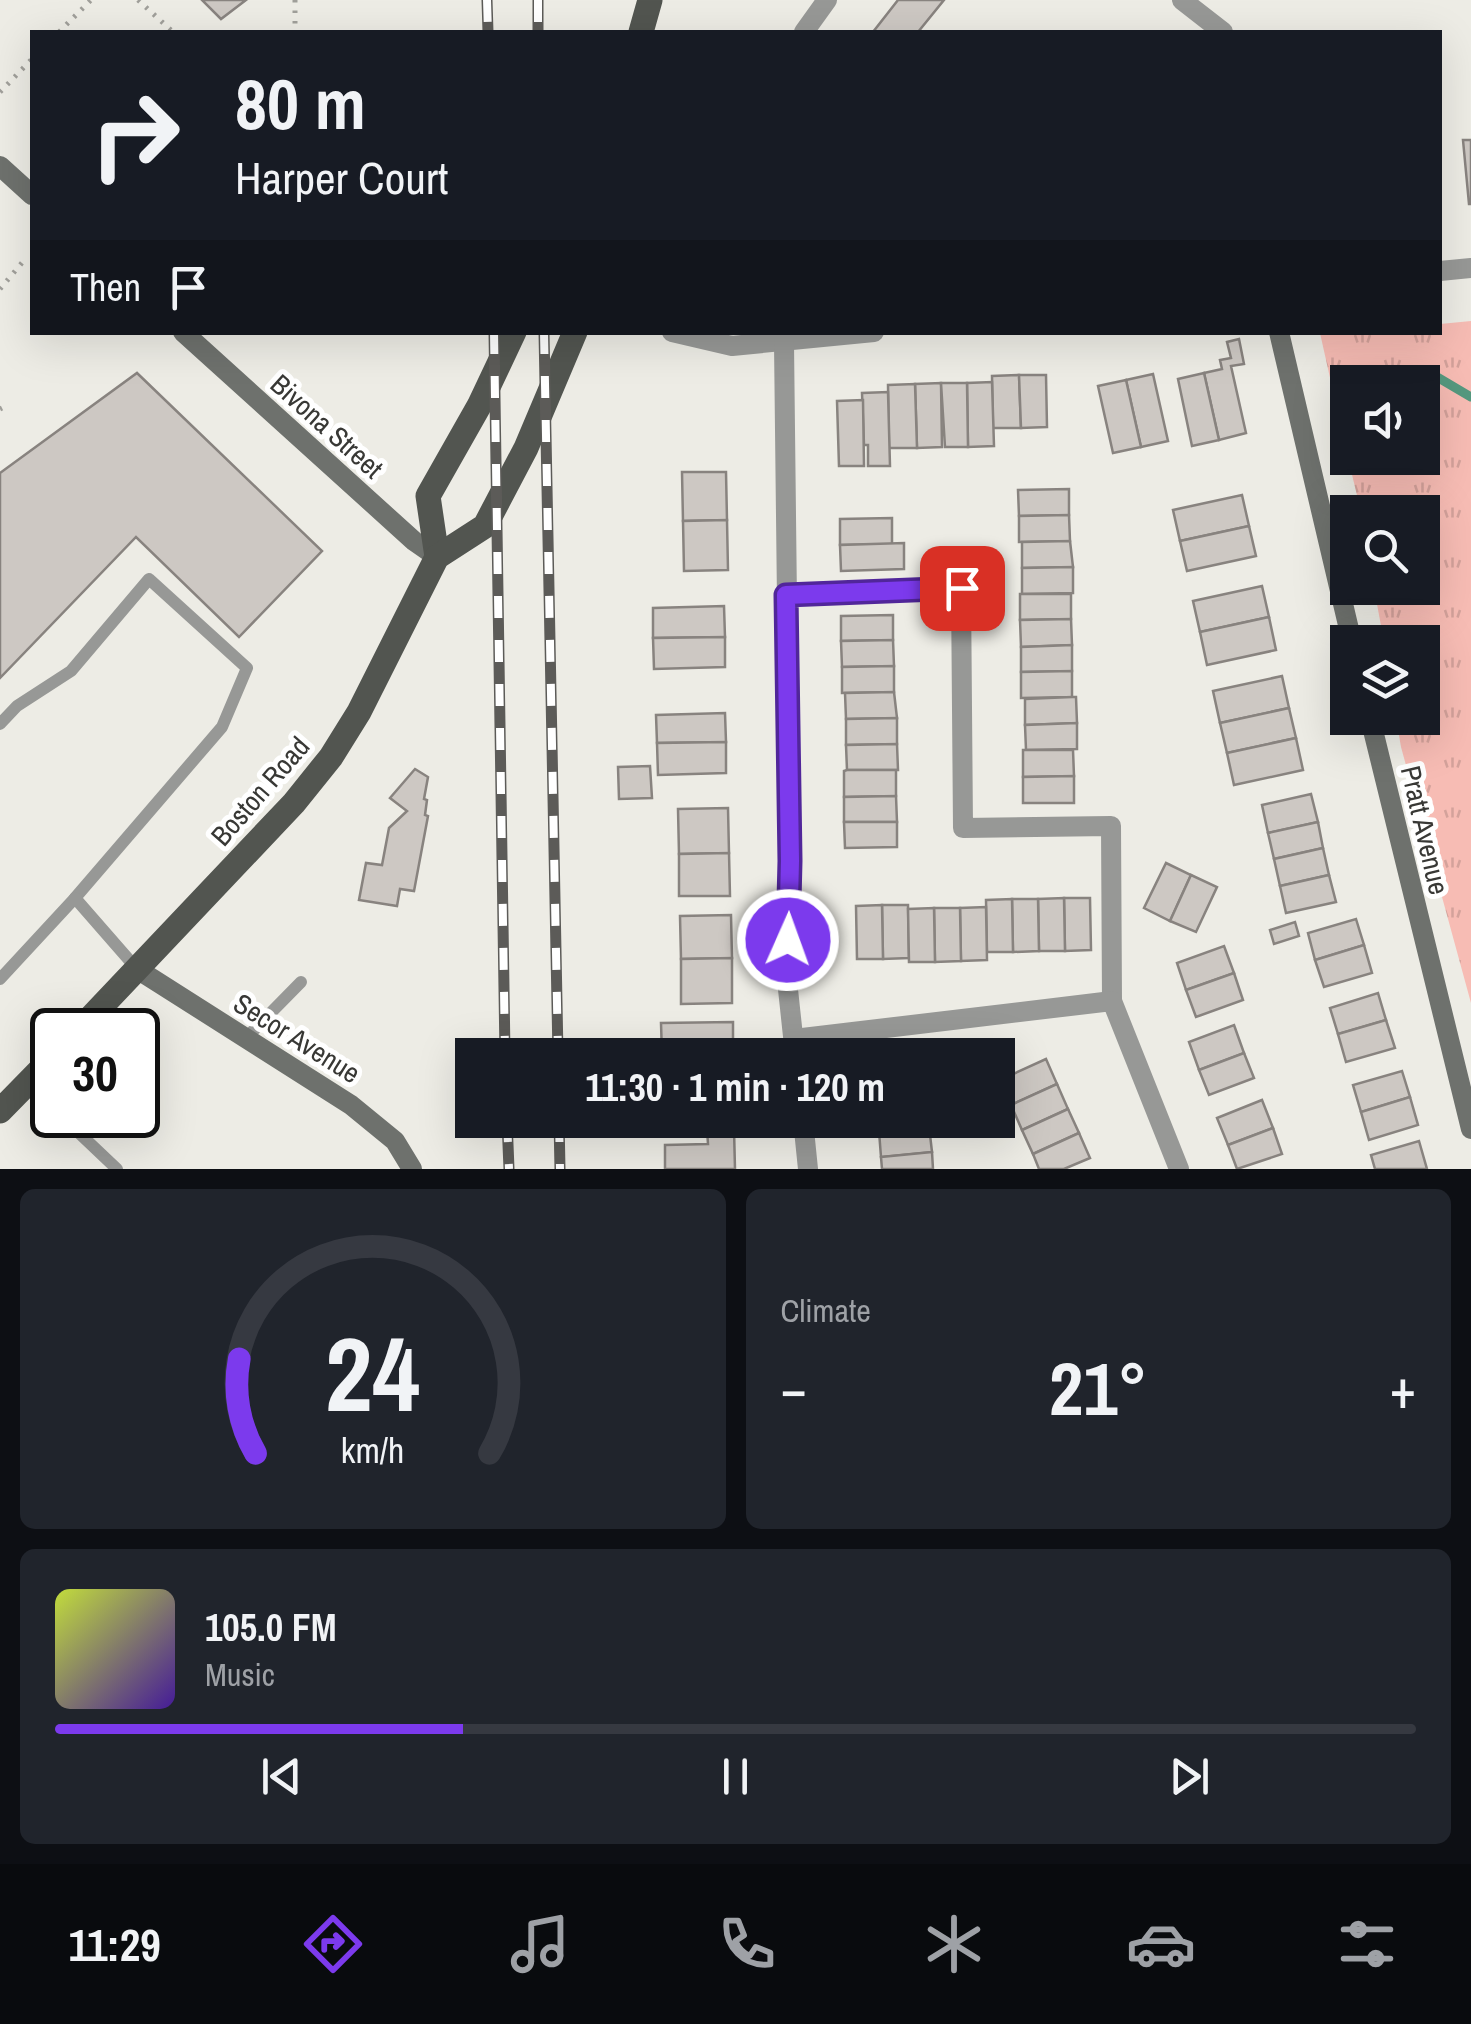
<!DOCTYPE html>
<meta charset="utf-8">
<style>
:root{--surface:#171b24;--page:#20242c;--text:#f1f3f6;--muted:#9ea1a6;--line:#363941;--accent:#7c3aed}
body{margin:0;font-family:"Archivo Narrow",sans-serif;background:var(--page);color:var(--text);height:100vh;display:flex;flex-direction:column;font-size:38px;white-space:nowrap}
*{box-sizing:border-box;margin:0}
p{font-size:32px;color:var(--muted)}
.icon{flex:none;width:55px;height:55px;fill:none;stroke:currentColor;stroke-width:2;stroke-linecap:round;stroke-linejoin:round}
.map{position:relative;height:1169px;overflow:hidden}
.side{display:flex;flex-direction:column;gap:20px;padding:20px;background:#0d0f14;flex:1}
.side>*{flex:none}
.hud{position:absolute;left:30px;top:30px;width:1412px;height:305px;border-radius:0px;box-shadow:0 10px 40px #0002;background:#171b24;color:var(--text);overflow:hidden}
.buttons{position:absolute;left:1330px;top:365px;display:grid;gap:20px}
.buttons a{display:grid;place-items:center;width:110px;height:110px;border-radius:0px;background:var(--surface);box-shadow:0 10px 40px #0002;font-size:50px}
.speed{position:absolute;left:30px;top:1008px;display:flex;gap:20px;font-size:50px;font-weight:700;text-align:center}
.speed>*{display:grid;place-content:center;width:130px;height:130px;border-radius:50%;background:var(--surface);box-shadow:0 10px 40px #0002;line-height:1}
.speed .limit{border:5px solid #111;border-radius:15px;background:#fff;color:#111}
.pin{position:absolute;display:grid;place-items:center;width:85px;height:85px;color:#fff;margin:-42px;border-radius:20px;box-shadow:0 5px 15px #0006}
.me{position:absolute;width:110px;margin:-55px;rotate:2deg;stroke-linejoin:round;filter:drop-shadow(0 0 8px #0008)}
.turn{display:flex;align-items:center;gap:35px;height:210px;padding:0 40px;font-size:45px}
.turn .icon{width:130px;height:130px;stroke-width:2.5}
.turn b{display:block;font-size:70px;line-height:85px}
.then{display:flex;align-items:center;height:95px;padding:0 40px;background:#0003;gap:20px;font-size:38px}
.big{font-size:75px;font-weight:700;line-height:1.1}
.side .tile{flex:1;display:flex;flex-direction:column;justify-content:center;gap:15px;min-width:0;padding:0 35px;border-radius:15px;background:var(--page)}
.side .dial{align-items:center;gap:0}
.dial svg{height:260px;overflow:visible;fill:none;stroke:var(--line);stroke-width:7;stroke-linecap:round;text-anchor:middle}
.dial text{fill:var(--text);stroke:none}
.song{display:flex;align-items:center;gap:30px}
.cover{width:120px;height:120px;border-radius:15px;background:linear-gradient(135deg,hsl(70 70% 55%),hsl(260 70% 35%))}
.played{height:10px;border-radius:5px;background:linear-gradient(90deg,var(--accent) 30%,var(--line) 30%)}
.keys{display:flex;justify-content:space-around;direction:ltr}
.heat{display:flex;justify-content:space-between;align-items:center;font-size:55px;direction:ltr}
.side .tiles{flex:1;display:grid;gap:20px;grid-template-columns:1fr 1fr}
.tile:last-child{grid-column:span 2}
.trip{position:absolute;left:455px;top:1038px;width:560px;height:100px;border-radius:0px;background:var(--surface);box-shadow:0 10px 40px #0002;font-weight:700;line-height:100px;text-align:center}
.dock{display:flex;height:160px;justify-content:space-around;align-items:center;background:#090b0e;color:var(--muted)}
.dock .icon{width:70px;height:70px}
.dock .selected{color:var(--accent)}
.dock b{font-size:45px;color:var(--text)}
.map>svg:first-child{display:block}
.park{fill:url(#park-tufts)}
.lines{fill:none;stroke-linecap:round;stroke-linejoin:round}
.stream{stroke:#55997f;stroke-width:9}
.building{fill:#cdc8c3;stroke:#88837f;stroke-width:2.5}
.path{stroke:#a09f9a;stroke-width:5;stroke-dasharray:2.5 8;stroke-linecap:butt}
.lane{stroke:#979896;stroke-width:12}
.street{stroke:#979896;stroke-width:20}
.secondary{stroke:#6e716d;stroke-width:20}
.primary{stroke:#525550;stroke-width:25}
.rail-casing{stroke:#5c5b58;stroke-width:11}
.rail{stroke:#fff;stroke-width:8;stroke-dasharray:22;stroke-linecap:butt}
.route-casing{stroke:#51269a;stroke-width:25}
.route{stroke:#7c3aed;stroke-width:18}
.labels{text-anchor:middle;stroke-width:10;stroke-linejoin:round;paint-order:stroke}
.street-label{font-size:28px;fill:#383835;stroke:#fff}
</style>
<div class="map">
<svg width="1471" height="1169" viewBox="0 0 1471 1169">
<defs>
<pattern id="park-tufts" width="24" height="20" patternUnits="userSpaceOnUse" patternTransform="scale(2.5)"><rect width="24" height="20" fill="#f7bcb4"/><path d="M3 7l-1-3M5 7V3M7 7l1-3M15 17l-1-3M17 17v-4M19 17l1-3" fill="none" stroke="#d4a29b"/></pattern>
</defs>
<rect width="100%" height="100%" fill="#edece5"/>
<path class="park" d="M1471,321V1003L1401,747L1396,718H1422V642H1384L1374,588H1422V512H1361L1348,458H1422V382H1348L1347,454L1320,333L1440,332V324Z"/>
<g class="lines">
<g class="stream">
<path d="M1348,376L1360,382"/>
<path d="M1395,382L1432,374L1471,397"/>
</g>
</g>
<g class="building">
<path d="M202,0H246L221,19Z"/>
<path d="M898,0H944L918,32H873Z"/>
<path d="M1463,140H1471V204H1469Z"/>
<path d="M1239,339L1244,364L1231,366L1246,433L1219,440L1204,373L1222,369L1220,360L1231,358L1227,342Z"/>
<path d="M137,373L322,551L239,637L136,537L0,678V473Z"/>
<path d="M1204,373L1219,440L1192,446L1178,379Z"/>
<path d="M1153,374L1168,441L1141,447L1126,380Z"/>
<path d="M1019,375L1021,428H993L992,376Z"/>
<path d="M1019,375H1046L1047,427L1021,428Z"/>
<path d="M1126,380L1141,447L1113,453L1098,386Z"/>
<path d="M992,382L994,446L968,447L967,383Z"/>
<path d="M941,383L942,447L917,448L915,384Z"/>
<path d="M941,383H967L968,447H945Z"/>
<path d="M915,384L917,448H889L888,385Z"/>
<path d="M888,392L890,466H868V445H864L862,393Z"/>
<path d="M863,400L864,466H839L837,401Z"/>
<path d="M682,472H726L727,520L683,521Z"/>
<path d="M1069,489V515L1019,516L1018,490Z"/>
<path d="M1242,495L1249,526L1180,541L1173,510Z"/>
<path d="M1069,515L1070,541L1019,542V516Z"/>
<path d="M892,518V544L840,545V519Z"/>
<path d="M727,520L728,570L684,571L683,521Z"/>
<path d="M1249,526L1256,556L1187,571L1180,541Z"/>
<path d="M1070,541L1073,567L1022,568V542Z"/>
<path d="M904,543V569L841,571L840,545Z"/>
<path d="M1073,567V593L1022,594V568Z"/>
<path d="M1262,586L1269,617L1200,632L1193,601Z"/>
<path d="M1020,594H1071V619L1020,620Z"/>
<path d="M724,606L725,637L653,638V608Z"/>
<path d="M893,615V640L841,641V616Z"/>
<path d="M1269,617L1276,650L1207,665L1200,632Z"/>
<path d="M1071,619L1072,645L1021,647L1020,620Z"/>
<path d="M725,637V667L654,669L653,638Z"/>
<path d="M893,640L894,666L842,667L841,641Z"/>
<path d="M1072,645V671L1021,672V647Z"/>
<path d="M894,666V692L842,693V667Z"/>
<path d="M1072,671V697L1021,698V672Z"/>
<path d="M1282,676L1289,708L1220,723L1213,691Z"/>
<path d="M894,692L897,718L846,719L845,693Z"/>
<path d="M1072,697H1076L1077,723L1025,725V699Z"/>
<path d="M1289,708L1296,738L1227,753L1220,723Z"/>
<path d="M725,713L726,742L657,743L656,715Z"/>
<path d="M897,718V744L846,745V719Z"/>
<path d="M1077,723V749L1026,750L1025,725Z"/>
<path d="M1296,738L1303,770L1234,785L1227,753Z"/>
<path d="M726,742V773L658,775L657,743Z"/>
<path d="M897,744L898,770H847L846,745Z"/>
<path d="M1023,750H1073L1074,776L1023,777Z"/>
<path d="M650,766L652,798L619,799L618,767Z"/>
<path d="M415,769L428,777L424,799L427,800L425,815L428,816L414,891L400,889L397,906L359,900L366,863L382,865L389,828L407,811L390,798Z"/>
<path d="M847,770H896V796L844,797V771Z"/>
<path d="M1074,776V803H1023V777Z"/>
<path d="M1311,794L1318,822L1268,833L1262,805Z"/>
<path d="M896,796L897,822H844V797Z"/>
<path d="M728,808L729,853L679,854L678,809Z"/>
<path d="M844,822H897V847L845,848Z"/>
<path d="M1318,822L1323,848L1274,859L1268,833Z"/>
<path d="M1323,848L1329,875L1280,886L1274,859Z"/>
<path d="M729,853L730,896H679V854Z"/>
<path d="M1166,863L1191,875L1170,921L1144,908Z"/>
<path d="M1191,875L1217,887L1196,932L1170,921Z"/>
<path d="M1329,875L1336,902L1286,913L1280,886Z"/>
<path d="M1064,898H1090L1091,950L1065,951Z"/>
<path d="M1064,898L1065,951H1039L1038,899Z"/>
<path d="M1012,899H1038L1039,951L1013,952Z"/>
<path d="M1012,899L1013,952H987L986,900Z"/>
<path d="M882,905H908L909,958L883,959Z"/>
<path d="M882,905L883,959H857L856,906Z"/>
<path d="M986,907L987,960L961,961L960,908Z"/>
<path d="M934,908H960L961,961L935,962Z"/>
<path d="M934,908L935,962H909L908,909Z"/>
<path d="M731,915L732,958L681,959L680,916Z"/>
<path d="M1356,919L1364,945L1315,960L1308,933Z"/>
<path d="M1295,922L1299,936L1274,944L1270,930Z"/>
<path d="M1364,945L1372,973L1324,987L1315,960Z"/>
<path d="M1224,946L1234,973L1186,990L1177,963Z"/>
<path d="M732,958V1003L681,1004V959Z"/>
<path d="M1234,973L1243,1000L1196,1017L1186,990Z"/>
<path d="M1378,993L1386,1020L1338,1034L1330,1008Z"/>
<path d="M1386,1020L1395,1048L1346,1062L1338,1034Z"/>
<path d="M733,1022V1055H662L661,1023Z"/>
<path d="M1234,1025L1244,1053L1199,1070L1189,1042Z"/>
<path d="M1244,1053L1254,1078L1209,1095L1199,1070Z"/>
<path d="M1046,1059L1057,1084L1011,1105L1000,1080Z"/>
<path d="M1402,1071L1410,1097L1361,1112L1353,1085Z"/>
<path d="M1057,1084L1068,1109L1022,1130L1011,1105Z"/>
<path d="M1410,1097L1418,1125L1369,1140L1361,1112Z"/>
<path d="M1262,1100L1273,1128L1228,1145L1217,1118Z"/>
<path d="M1068,1109L1079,1133L1033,1154L1022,1130Z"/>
<path d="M878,1120H928L929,1126L879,1131Z"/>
<path d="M929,1126L932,1152L881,1157L879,1131Z"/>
<path d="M1273,1128L1282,1154L1237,1169L1228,1145Z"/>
<path d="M707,1129H734L735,1169H665V1145L708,1144Z"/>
<path d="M1079,1133L1090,1158L1064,1169H1039L1033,1154Z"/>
<path d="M1419,1141L1427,1169H1375L1371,1155Z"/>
<path d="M932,1152L933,1169H882L881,1157Z"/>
</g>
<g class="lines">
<g class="path">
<path d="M138,0L173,32"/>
<path d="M295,0V32"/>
<path d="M59,32L91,0"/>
<path d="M0,92L32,59"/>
<path d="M0,289L26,258"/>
<path d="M0,409L2,408"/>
</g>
<g class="lane">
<path d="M0,724L17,706L71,671L149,579L247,668L222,727L75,898"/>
<path d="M0,979L75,898L137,969"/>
<path d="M246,1038L301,982"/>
<path d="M27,1084L52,1108"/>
<path d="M60,1115L117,1169"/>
</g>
<g class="street">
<path d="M1182,0L1223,32"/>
<path d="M804,32L827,0"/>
<path d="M1440,271L1471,268"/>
<path d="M672,332L732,346L874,332"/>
<path d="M784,343L790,861L787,980L795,1055"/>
<path d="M786,595L961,588L963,828L1111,826L1112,1001"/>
<path d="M794,1039L1112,1001L1179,1169"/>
<path d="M803,1120L808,1169"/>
</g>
<g class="secondary">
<path d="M0,166L32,195"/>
<path d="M183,332L414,541L437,557"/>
<path d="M1279,332L1352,642"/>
<path d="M1370,718L1471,1129"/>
<path d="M137,969L351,1105L395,1141L412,1169"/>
</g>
<g class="primary">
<path d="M641,32L650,0"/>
<path d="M437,557L428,496L479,406L514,332"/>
<path d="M79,1030L294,803L331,757L359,712L437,557L485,526L526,448L575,332"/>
<path d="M0,1111L52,1058"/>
</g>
<defs>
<g id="rail">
<path d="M487,0L488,32"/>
<path d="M538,0V32"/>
<path d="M494,332L505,1055"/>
<path d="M544,332L558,1055"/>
<path d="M507,1120L509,1169"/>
<path d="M559,1120L560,1169"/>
</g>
</defs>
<use href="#rail" class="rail-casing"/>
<use href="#rail" class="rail"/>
</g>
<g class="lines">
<defs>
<path id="route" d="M788,940L790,861L786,595L962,588"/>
</defs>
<use href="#route" class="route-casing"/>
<use href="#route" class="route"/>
</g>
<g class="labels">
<g class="street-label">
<text transform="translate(327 426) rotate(42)" y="10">Bivona Street</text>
<text transform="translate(260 791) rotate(-49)" y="10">Boston Road</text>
<text transform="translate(1425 830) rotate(77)" y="10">Pratt Avenue</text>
<text transform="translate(297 1038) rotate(32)" y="10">Secor Avenue</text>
</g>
</g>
</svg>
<div class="buttons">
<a><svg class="icon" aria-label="sound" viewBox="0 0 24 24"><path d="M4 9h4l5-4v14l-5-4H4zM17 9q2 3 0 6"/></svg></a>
<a><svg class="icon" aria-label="search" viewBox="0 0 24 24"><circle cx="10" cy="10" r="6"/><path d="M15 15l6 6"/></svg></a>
<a><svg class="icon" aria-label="layers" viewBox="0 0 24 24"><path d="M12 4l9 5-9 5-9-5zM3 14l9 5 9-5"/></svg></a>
</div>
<div class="speed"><div class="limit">30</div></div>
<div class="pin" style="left:962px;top:588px;background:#d93025"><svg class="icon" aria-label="arrive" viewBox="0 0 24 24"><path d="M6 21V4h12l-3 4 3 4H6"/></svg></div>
<svg class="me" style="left:788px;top:940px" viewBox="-20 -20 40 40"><circle r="17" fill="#7c3aed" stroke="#fff" stroke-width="3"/><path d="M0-11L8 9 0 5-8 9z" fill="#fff"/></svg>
<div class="trip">11:30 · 1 min · 120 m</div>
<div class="hud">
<div class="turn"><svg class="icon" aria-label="right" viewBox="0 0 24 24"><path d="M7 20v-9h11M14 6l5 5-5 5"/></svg><div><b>80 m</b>Harper Court</div></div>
<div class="then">Then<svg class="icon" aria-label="arrive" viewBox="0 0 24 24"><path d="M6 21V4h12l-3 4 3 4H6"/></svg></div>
</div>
</div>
<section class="side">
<div class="tiles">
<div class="tile dial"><svg viewBox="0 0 100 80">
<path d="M14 69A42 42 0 1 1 86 69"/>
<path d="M14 69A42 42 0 0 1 9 40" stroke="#7c3aed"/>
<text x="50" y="56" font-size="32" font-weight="700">24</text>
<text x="50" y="72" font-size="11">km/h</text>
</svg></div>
<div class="tile"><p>Climate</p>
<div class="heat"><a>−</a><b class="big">21°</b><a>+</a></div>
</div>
<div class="tile">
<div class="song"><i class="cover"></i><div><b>105.0 FM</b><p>Music</p></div></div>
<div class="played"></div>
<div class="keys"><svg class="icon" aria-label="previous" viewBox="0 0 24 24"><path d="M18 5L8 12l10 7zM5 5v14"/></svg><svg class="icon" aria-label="pause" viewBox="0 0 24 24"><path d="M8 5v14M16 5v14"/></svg><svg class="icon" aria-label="next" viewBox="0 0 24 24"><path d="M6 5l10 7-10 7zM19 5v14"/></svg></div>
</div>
</div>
</section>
<nav class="dock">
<b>11:29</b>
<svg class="icon selected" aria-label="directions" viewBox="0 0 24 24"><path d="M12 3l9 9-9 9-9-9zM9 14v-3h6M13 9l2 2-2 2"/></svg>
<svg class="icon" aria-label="music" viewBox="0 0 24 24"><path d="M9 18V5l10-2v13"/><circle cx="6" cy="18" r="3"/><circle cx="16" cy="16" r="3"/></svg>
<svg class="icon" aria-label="phone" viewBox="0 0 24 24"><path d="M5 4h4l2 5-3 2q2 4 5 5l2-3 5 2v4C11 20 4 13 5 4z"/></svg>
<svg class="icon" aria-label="climate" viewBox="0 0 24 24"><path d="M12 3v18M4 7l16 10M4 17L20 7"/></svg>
<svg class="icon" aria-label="car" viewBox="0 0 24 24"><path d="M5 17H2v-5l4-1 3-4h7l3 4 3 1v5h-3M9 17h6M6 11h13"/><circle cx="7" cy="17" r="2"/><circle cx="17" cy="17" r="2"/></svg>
<svg class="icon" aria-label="filters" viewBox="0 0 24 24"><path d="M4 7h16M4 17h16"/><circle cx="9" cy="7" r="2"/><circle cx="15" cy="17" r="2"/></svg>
</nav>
